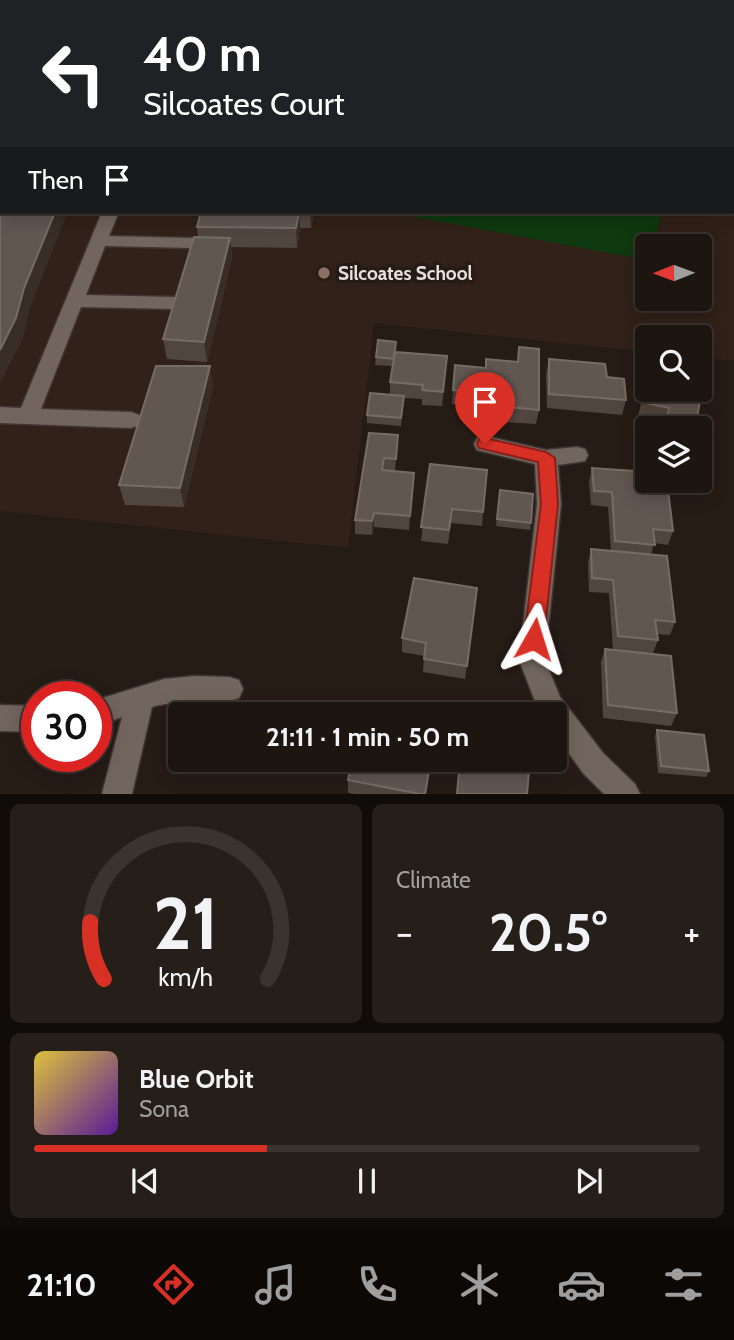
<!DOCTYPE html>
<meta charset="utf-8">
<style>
:root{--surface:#1c1510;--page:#251e19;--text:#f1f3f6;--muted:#a09f9f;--line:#3a3430;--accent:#d93025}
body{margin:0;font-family:Cabin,sans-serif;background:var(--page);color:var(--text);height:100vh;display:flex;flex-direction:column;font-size:26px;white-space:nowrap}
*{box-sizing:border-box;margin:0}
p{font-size:23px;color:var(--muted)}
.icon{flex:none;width:38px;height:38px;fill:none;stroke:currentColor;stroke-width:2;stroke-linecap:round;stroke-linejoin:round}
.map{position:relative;height:794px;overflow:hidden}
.side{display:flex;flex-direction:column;gap:10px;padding:10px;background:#0f0c09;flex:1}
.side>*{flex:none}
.guide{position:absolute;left:0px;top:0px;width:735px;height:214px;box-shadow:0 4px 18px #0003,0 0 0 2px var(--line);background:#202124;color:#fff;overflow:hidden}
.needle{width:46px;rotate:269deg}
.tools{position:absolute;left:635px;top:234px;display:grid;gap:14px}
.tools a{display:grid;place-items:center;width:77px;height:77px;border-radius:7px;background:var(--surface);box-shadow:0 4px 18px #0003,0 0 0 2px var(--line);font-size:35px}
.speed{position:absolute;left:21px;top:681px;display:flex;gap:14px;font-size:35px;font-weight:700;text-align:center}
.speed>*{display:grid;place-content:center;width:91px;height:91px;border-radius:50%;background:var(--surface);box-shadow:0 4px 18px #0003,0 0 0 2px var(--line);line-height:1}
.speed .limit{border:10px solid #d22;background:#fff;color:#111}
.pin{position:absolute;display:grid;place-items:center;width:60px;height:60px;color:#fff;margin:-72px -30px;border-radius:50% 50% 50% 0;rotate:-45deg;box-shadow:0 0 7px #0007}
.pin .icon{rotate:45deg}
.me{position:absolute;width:77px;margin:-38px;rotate:6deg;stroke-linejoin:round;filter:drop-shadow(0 0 5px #0008)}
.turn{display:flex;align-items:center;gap:24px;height:147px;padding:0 28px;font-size:32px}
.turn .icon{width:91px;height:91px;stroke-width:2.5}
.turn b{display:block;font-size:49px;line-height:60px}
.then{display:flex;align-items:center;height:66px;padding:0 28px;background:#0003;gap:14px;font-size:26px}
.big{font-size:52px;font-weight:800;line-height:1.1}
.side .widget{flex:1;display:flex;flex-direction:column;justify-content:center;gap:10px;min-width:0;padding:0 24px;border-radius:10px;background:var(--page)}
.side .dial{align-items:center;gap:0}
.dial svg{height:182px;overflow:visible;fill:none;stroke:var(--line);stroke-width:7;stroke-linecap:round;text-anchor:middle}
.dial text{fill:var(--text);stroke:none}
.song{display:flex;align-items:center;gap:21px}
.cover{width:84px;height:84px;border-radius:10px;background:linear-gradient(135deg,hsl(50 70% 55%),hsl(270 70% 35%))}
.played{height:7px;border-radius:4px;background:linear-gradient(90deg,var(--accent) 35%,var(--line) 35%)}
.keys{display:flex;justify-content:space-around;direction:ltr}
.heat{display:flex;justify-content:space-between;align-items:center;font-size:38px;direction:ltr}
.side .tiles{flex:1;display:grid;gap:10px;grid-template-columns:1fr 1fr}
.widget:last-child{grid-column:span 2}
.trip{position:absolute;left:168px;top:702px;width:399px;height:70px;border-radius:7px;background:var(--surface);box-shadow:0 4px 18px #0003,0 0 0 2px var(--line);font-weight:800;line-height:70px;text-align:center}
.tabs{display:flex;height:112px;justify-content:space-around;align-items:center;background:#0b0806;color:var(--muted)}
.tabs .icon{width:49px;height:49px}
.tabs .current{color:var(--accent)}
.tabs b{font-size:32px;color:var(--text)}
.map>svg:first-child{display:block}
.built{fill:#312118;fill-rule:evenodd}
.green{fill:#0f390e}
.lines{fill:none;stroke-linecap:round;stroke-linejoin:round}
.minor-casing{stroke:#3f3633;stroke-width:3}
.minor{fill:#72655e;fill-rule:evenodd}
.wall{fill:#50463f}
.shaded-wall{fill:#392e27}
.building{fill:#615650;stroke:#766c66;stroke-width:2}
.route{fill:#d93025;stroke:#8d1f18;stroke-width:2}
.education-dot{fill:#8d6e63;stroke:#261c16;stroke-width:2.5}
.labels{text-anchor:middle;stroke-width:7;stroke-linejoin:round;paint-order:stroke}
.poi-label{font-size:19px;font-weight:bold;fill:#e8e0dc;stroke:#261c16;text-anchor:start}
</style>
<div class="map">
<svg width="734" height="794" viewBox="0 0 734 794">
<rect width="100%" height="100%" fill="#261c16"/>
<path class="built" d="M0,0H734V361L700,358V338H648L647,352L374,323L348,548L0,511ZM2,2H733V212H2ZM648,247H700V299H648Z"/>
<g class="green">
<path d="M0,0H392L2,2V62Z"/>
<path d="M388,212H661L654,247H648L647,260Z"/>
</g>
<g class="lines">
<defs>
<g id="minor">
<rect x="0" y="138" width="2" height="10"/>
<rect x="0" y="199" width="2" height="10"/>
<path d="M102,212H119L109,236L193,238L202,243L193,248L105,246L86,295L174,297L181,299L184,303L181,307L174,309L81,307L41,409L131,412L139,415L142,420L139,425L131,428L0,423V407L21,408Z"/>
<path d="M485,436L546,450L577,447L585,449L588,455L585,461L558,465L561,504L545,660L560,697L603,753L635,784L640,794H604L583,773L555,734V714H540L519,660L537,504L535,464L477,450L474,444L477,438Z"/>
<path d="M195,676L229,677L239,680L243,689L239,698C215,707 181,698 152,707L132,794H102L122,717L96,726V700L164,679Z"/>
<path d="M0,705L37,706V732L0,731Z"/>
</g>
</defs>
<use href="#minor" class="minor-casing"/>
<use href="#minor" class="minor"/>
</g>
<g class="wall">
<path d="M0,58H2V115L0,113Z"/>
<path d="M201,212H314L311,228H300L297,248L231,247L232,258L207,362L167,359L163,339L198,237L197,227Z"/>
<path d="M519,347L539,410L536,424L506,422V409L452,404L455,365L485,368L486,359L517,362Z"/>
<path d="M396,352L447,356L442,406L422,405V399L404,398L401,426L367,423V415L390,395V382L392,366L375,365L376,357Z"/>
<path d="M549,359L607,377L626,400L622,415L547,408L546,374Z"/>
<path d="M648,376L695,429H664L665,423L638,416Z"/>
<path d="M213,386L184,507L125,505L119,485Z"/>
<path d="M369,433L398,435L395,471L414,473L409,530L374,527L372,535L355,534V520Z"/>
<path d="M430,464L483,512L482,526L451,523L448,544L421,541Z"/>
<path d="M634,465L673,531L668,545L654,543L651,555L675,622L670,635L657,634L658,640L653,653L613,650L609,593L589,592L588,563L591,549L611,551L608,507L591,505L589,482L592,468L633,471Z"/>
<path d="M500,490L531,523L530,530L496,526Z"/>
<path d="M477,588L465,679L423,672L424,656L402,652V638Z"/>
<path d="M605,649L677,713L671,726L603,718L601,662Z"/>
<path d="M657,730L709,771L706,777L658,773L655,736Z"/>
<path d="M431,760L426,794H356L348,793V780Z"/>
</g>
<g class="shaded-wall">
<path d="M55,212H65L66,216L30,308L23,338L0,383V350L24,288Z"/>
<path d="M299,212L300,228L297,248L296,228Z"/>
<path d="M310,212H314L311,228Z"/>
<path d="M230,238L232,258L207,362L204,342Z"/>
<path d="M210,366L213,386L184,507L180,488Z"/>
<path d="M414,473V487L409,530L410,516Z"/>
<path d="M374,513V527L372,535V521Z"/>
</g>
<g class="building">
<rect x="0" y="58" width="2" height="39"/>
<path d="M0,210H2V212H55L24,288L16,318L0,350Z"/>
<path d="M201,212H299L296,228L197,227Z"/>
<path d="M194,237L230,238L204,342L163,339Z"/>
<path d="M378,340L396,342L394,359L376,357Z"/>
<path d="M519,347L539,349V410L508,407V395L453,390L455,365L486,368V359L518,362Z"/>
<path d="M395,352L447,356L443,392L422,390L423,385L390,382Z"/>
<path d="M549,359L605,364L607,377L624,379L626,400L549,394Z"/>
<path d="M156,366H210L180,488L119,485Z"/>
<path d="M648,377V390H700V378L704,379L695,429H665L669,408L642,402Z"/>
<path d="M370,393L404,396L401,418L367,415Z"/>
<path d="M369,433L398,435L396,459L384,458L382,470L414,473L410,516L374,513L372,521L355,520Z"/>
<path d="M430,464L487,470L483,512L452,509L449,530L421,527Z"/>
<path d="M634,465L648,466V481H667L673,531L653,529L655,545L615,541L612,492L594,491L592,468L635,471Z"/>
<path d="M500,490L533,494L531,523L497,519Z"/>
<path d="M591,549L667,556L675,622L655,620L658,640L618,636L613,580L592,578Z"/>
<path d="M414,578L477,588L467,666L424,659L426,643L402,638Z"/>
<path d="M605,649L671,656L677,713L608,705Z"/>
<path d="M657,730L704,735L709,771L661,766Z"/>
<path d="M352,760H431L425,794H420L348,780Z"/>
<path d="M460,760H530L527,794H457Z"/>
</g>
<path class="route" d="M485,438L546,452L555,458L558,504L544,639L541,645L534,647L527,645L524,639L541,504L538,462L479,448L477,444L479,439Z"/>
<circle class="education-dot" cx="324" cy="273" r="7"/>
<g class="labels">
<g class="poi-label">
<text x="338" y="280">Silcoates School</text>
</g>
</g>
</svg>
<div class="tools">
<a><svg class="needle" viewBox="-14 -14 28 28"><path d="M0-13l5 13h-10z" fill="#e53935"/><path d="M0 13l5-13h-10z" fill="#a09f9f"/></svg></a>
<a><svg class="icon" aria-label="search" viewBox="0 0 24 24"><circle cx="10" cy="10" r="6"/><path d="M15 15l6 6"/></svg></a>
<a><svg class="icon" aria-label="layers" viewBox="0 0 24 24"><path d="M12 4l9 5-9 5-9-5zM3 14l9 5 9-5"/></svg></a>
</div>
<div class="speed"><div class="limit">30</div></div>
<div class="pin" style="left:485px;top:444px;background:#d93025"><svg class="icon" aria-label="arrive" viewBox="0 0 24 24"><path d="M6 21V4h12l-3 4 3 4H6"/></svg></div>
<svg class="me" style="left:534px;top:639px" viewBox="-20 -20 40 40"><path d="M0-17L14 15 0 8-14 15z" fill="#d93025" stroke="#fff" stroke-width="4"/></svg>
<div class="trip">21:11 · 1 min · 50 m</div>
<div class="guide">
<div class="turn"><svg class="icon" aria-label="left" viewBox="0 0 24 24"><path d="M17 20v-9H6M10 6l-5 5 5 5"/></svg><div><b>40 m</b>Silcoates Court</div></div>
<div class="then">Then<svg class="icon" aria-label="arrive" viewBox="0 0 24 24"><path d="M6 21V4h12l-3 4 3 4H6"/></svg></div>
</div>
</div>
<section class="side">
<div class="tiles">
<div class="widget dial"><svg viewBox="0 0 100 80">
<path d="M14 69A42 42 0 1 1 86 69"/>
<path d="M14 69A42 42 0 0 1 8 44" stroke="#d93025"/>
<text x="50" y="56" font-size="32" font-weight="700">21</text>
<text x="50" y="72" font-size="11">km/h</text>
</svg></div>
<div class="widget"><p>Climate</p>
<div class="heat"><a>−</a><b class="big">20.5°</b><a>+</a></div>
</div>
<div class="widget">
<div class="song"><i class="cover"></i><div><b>Blue Orbit</b><p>Sona</p></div></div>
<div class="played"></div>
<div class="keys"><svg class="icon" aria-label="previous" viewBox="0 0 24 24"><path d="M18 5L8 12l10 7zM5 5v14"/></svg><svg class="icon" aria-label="pause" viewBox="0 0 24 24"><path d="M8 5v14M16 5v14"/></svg><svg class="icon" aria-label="next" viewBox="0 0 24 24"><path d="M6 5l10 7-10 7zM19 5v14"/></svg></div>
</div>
</div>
</section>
<nav class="tabs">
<b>21:10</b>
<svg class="icon current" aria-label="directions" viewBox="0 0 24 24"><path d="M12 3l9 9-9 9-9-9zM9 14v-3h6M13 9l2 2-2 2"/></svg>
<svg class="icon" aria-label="music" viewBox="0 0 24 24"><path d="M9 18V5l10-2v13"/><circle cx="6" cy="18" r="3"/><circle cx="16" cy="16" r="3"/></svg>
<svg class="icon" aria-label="phone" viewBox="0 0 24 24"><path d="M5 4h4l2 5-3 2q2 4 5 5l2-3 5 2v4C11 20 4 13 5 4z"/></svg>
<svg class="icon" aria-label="climate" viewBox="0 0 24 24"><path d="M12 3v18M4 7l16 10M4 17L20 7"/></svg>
<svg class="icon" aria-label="car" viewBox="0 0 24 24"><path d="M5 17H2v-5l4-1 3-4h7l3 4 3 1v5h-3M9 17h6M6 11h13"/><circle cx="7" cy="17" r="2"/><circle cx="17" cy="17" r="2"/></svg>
<svg class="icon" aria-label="filters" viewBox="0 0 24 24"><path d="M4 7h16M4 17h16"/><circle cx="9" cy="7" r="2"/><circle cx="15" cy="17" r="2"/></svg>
</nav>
